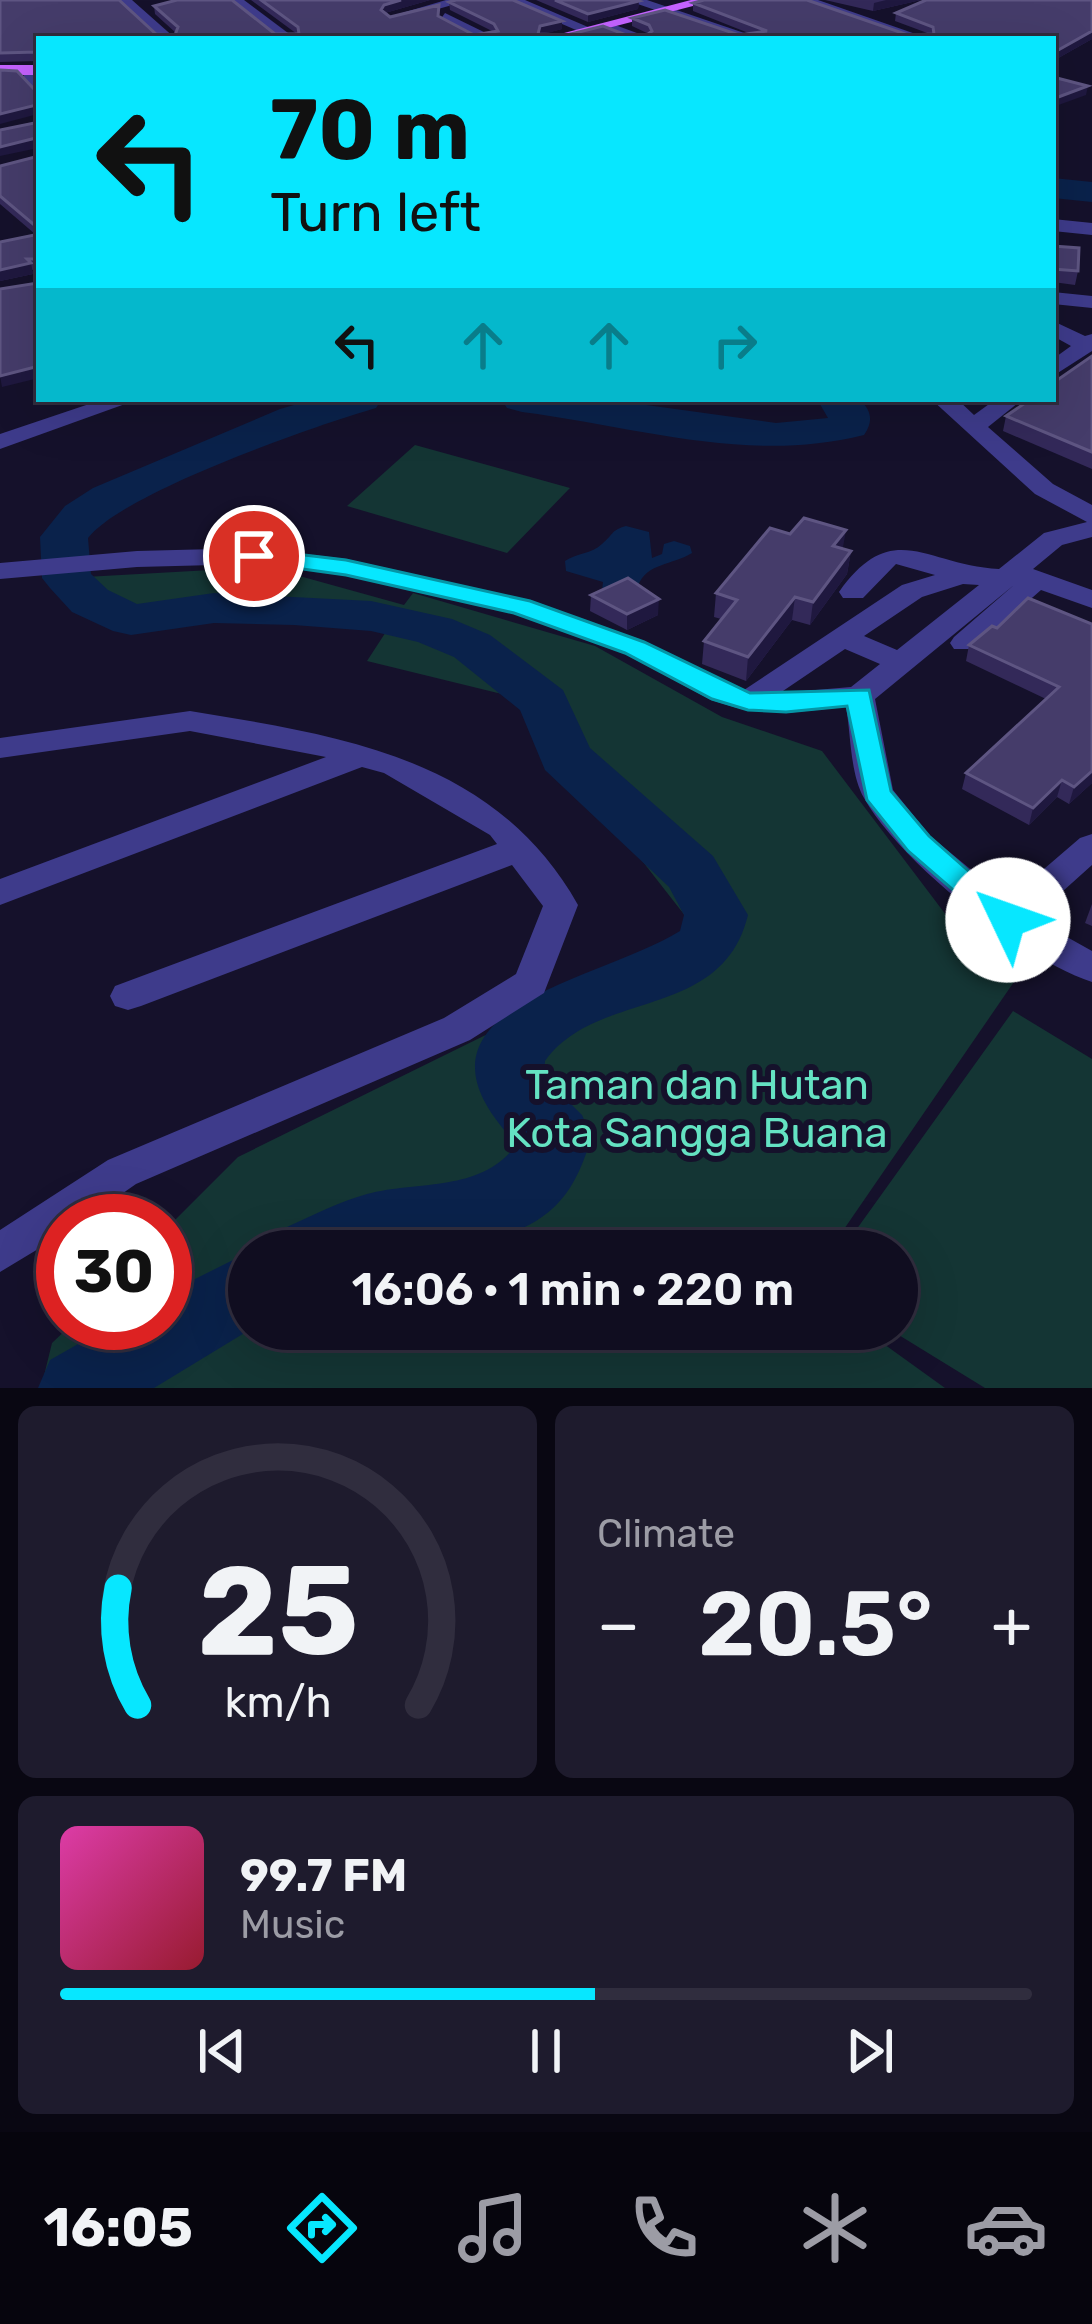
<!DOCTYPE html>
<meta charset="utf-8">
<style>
:root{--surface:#100d20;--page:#1e1b2d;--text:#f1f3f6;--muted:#9c9ca5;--line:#302d3e;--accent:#07e7ff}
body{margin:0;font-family:Rubik,sans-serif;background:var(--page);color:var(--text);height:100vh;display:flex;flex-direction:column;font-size:45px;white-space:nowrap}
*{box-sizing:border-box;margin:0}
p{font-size:39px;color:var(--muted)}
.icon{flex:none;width:66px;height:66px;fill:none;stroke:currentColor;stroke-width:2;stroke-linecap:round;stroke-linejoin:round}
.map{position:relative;height:1388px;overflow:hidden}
.drawer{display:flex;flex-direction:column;gap:18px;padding:18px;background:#090712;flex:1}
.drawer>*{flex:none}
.guide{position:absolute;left:36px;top:36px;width:1020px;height:366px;border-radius:0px;box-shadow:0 12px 48px #0002,0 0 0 3px var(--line);background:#07e7ff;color:#111;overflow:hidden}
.speed{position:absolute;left:36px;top:1194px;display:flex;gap:24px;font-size:60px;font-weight:700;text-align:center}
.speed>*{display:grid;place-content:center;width:156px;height:156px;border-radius:50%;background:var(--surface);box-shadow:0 12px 48px #0002,0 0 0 3px var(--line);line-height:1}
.speed .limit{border:18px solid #d22;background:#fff;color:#111}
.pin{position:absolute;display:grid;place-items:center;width:102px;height:102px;color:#fff;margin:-51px;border:6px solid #fff;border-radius:50%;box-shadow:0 3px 12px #0007}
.me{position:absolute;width:132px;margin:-66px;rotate:312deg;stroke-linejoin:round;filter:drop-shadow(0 0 9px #0008)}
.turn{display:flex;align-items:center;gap:42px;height:252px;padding:0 36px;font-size:54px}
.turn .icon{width:156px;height:156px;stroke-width:2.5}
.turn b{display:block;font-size:84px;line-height:102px}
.lanes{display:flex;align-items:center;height:114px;padding:0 36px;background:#0003;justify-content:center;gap:60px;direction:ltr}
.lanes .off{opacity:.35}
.big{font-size:90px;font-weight:600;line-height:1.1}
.drawer .card{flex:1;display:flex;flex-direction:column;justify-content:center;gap:18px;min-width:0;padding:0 42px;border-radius:18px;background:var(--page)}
.drawer .dial{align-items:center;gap:0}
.dial svg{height:312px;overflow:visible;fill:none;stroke:var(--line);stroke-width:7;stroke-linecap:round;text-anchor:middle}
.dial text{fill:var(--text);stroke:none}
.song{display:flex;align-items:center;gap:36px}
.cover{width:144px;height:144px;border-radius:18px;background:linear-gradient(135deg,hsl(320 70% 55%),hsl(350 70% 35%))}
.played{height:12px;border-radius:6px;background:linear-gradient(90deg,var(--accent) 55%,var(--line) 55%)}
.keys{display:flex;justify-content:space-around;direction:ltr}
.heat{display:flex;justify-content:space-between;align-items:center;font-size:66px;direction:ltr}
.drawer .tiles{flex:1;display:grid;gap:18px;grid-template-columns:1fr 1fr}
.card:last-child{grid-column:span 2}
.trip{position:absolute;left:228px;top:1230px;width:690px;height:120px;border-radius:60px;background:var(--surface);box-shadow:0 12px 48px #0002,0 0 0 3px var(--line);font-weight:600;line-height:120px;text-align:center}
.menu{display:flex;height:192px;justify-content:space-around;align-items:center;background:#06050d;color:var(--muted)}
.menu .icon{width:84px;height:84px}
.menu .on{color:var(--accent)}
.menu b{font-size:54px;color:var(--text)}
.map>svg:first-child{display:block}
.green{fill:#143534}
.water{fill:#0a224b}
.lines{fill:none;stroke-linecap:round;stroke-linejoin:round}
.river{fill:#0a224b;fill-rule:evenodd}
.minor{fill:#3e3b8b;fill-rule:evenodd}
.major{fill:#c462ff;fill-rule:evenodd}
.wall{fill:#332959}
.shaded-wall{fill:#1f183f}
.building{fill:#453c6a;stroke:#5e5582;stroke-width:3}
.route{fill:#07e7ff;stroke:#0596a6;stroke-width:3}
.labels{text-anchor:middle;stroke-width:12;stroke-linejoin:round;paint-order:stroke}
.near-park-label{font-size:42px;fill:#64e2c2;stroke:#15112b}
</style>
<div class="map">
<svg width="1092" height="1388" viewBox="0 0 1092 1388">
<rect width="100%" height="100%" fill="#15112b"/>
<g class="green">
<path d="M415,445L570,488L507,553L347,506Z"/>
<path d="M267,567L404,605L413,593L595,646L722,717L822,751L971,948L966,955L1018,976L829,1251H249V1329H863L945,1388H41L52,1343L73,1323H165V1230L238,1157L697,931L514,697L367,661L393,621L294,610L214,608L131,620L90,601L67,578Z"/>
<path d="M1013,1011L1092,1059V1388H985L889,1329H897V1251H841Z"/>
</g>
<path class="water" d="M626,526L649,532L652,558L662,554L664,544L674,541L690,546L692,553C673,565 646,563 638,586L602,591L603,582L566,571L565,561C576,553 592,554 602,544C613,535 611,530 626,526Z"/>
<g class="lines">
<g class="river">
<path d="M1053,178L1092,182V202L1053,198Z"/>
<path d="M315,399H382L376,408C314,426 124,492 88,538L91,574L108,590L137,604L214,593L371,601L452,619L490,635L563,690L590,748L713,856L748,915C722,1022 597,988 545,1061L544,1077L582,1115L592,1137C584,1160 576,1184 559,1202C503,1265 353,1251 275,1251L287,1227C313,1215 339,1202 367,1194C420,1180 481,1193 517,1144C385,1008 599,982 680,931L684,915L669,887L545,770L520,710L454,657L418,642L371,631L294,625L214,623L131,635L113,631L72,612L50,588L42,578L40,537L65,506L93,488L280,409Z"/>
<path d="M501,399H603L776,423L828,418L817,399H860C871,411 874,421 864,435C748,464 638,427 522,412L507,408Z"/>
<path d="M249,1252L251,1329L154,1388H38L50,1360L115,1323H165V1294Z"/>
</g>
<g class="minor">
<path d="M116,0H132L176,39H160Z"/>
<path d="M228,0H244L296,39H279Z"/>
<path d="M446,0H470L399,20L392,16Z"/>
<path d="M506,0H525L595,30L583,33Z"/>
<path d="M626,0H647L762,39H740Z"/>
<path d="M797,0H818L930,39H908Z"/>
<path d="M445,13L492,36L494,39H476L440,20Z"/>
<path d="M607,22L645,36L647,39H627L602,29Z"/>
<path d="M26,67L39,69V94L23,80Z"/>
<path d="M1053,219L1092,223V235L1053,231Z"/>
<path d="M1053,292L1092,296V308L1053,304Z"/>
<path d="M1053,321L1085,336L1092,334V351L1053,376V359L1071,346L1053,336Z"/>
<path d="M104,399H139L0,449V434Z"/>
<path d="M931,399H957L974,415L996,399H1023L988,427L1053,484L1092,505V537L1062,545L1033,569L1092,590V608L1041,590L974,649H954L950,643L954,637L1014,585L875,699L893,790L930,836L1008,900L1080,838L1092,834V865L1033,918L1092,951V982C1023,960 899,861 864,798C850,774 851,734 846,707L786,713L737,708L711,700L624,653L513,613L346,575L253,564L137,567L0,579V563L137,551L253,548L346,559L531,601L644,641L744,690L902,585L935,575L896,564L863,598H843L839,592C893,516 927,566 999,569L1044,533L1087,522L1035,494ZM963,584L979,585L897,650L864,636L922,597ZM845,649L880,664L851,687L780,693Z"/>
<path d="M190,711C343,736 495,758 578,905L544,993L470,1040L136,1184L83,1221H63V1234L0,1272V1230L108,1160L444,1018L516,974L543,906L512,865L141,1006L128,1010L115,1006L110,996L115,986L497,844L490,835L384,773L362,767L0,905V879L326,757L190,731L0,758V738Z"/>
</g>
<g class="major">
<path d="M691,0H716L566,39H541Z"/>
<rect x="0" y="65" width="39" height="10"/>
</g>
</g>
<g class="wall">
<path d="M0,0L156,34L175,35L176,33L155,14L154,6L275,34H297L251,0H430L385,13L390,17H439L474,35L494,32L450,10L449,2L562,21V29L542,34L647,35L649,34L632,26V18L739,35L751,34L693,11V3L908,35L930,34L895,21L896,13L1092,39L1053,61L39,39V61L0,62Z"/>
<path d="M536,0H636L639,1L638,9L588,22Z"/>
<path d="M825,0H921L873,11Z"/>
<path d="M39,156V269L32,270L33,274L0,281V242L35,234L0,204V166Z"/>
<path d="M1053,246L1078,271L1075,285L1053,282Z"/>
<path d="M1092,356V469L1003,431L1006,416Z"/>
<path d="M843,549L851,551L847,574L810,625L792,620L746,681L702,664L704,641L721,619L714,617L716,593Z"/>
<path d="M591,595L658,615L627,630L590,611Z"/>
<path d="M1092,624V783L1069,804L1057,797L1029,825L962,789L966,773L1046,699L966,661L969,645L997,628Z"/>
<path d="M1092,904V926L1085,923Z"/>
</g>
<g class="shaded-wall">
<path d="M401,0H430L385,13L381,10L384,5Z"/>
<path d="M886,0H921L873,11L874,3Z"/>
<path d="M639,1L638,9L588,22V14Z"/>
<path d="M562,21V29L540,35L538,39L540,26Z"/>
<path d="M1092,31V39L1053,61V53Z"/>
<path d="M1088,86L1086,95L1053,107V99Z"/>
<path d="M36,105L38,114L0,124V114Z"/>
<path d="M36,138L38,148L0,156V147Z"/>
<path d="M31,263L33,274L0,281V270Z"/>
<path d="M39,366V378L2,387L0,376Z"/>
<path d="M846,530L842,553L833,546Z"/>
<path d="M851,551L847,574L810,625L813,602Z"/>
<path d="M795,597L792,620L746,681L748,657Z"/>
<path d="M659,599L658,615L627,630V614Z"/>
<path d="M1092,771V783L1069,804L1074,787Z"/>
<path d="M1062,780L1057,797L1029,825L1033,808Z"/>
</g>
<g class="building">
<path d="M0,0H119L156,34L175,35L178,27L154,6L177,0H232L275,34H299L298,27L261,0H401L384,5L381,10L390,17L439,5L438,16L474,35L498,31L494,24L449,2L456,0H513L562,21L540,26L538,34L567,35L603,26L626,35H647L652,31L649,25L632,18L665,10L739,35L767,31L693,3L704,0H807L908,35L934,34L933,27L896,13L926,0H1092V31L1053,53V39H39V54L37,52L0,53Z"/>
<path d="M555,0H636L639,1L588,14Z"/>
<path d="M0,70L17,71L34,89L39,86V107L36,105L0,114Z"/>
<path d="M1053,77L1088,86L1053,99Z"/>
<path d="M39,122V141L36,138L0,147V130Z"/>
<path d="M39,156V229L0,196V166Z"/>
<path d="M39,234V259H27L31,263L0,270V242Z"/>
<path d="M1053,246L1079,248L1078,271L1053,269Z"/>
<path d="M39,280V366L0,376V289L38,283Z"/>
<path d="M1092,356V452L1006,416L1031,399H1053V383Z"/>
<path d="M804,518L846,530L833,546L851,551L813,602L795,597L748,657L704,641L737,600L716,593L770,528L790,534Z"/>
<path d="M628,578L659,599L627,614L591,595Z"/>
<path d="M1028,598L1092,624V771L1074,787L1062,780L1033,808L966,773L1059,687L969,645L992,626L997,628Z"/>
</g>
<path class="route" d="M254,549L346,560L530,601L644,642L750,693L869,690L891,791L929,836L1024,920L1019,928H997L908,851L867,800L847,706L786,712L748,710L712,699L625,653L514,613L346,575L245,561V551Z"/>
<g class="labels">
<g class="near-park-label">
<text x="697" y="1099">Taman dan Hutan<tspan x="697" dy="48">Kota Sangga Buana</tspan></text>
</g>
</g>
</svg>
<div class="speed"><div class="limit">30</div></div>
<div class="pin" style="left:254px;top:556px;background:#d93025"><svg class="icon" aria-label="arrive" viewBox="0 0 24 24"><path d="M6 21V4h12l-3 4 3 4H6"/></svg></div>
<svg class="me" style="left:1008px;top:920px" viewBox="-20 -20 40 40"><circle r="19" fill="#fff"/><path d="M0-13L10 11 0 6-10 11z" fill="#07e7ff"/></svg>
<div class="trip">16:06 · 1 min · 220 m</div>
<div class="guide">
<div class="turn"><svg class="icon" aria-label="left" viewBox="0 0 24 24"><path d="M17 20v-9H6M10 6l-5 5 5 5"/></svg><div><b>70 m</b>Turn left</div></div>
<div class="lanes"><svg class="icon" aria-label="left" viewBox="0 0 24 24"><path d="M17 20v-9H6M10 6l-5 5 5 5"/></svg><svg class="icon off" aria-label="ahead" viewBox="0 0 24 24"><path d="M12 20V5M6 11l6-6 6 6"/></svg><svg class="icon off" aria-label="ahead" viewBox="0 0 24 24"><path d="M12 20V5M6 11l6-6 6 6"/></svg><svg class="icon off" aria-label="right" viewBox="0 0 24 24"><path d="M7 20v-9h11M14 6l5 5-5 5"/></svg></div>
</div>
</div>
<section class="drawer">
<div class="tiles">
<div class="card dial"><svg viewBox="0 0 100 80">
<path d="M14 69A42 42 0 1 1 86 69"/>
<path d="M14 69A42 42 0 0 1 9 39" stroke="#07e7ff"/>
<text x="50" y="56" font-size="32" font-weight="700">25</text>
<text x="50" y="72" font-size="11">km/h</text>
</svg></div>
<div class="card"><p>Climate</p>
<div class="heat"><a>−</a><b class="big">20.5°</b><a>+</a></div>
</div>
<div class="card">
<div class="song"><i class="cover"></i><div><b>99.7 FM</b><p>Music</p></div></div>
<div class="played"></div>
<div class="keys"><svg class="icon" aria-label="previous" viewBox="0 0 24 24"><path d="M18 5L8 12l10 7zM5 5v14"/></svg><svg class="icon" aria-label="pause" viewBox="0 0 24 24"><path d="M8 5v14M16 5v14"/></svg><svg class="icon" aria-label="next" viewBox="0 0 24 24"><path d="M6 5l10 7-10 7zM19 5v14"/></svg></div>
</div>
</div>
</section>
<nav class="menu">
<b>16:05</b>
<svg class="icon on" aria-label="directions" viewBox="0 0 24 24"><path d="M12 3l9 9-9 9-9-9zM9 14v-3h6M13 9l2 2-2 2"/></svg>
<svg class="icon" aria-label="music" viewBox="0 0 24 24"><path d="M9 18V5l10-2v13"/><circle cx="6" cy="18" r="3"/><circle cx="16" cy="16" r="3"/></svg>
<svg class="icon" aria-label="phone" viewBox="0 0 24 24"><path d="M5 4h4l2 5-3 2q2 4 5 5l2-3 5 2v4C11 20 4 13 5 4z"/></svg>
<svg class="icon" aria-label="climate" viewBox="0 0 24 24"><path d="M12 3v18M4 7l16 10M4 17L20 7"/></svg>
<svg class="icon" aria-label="car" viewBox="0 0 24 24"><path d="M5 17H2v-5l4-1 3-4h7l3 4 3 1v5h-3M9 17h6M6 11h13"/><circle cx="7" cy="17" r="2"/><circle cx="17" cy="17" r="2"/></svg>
</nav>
